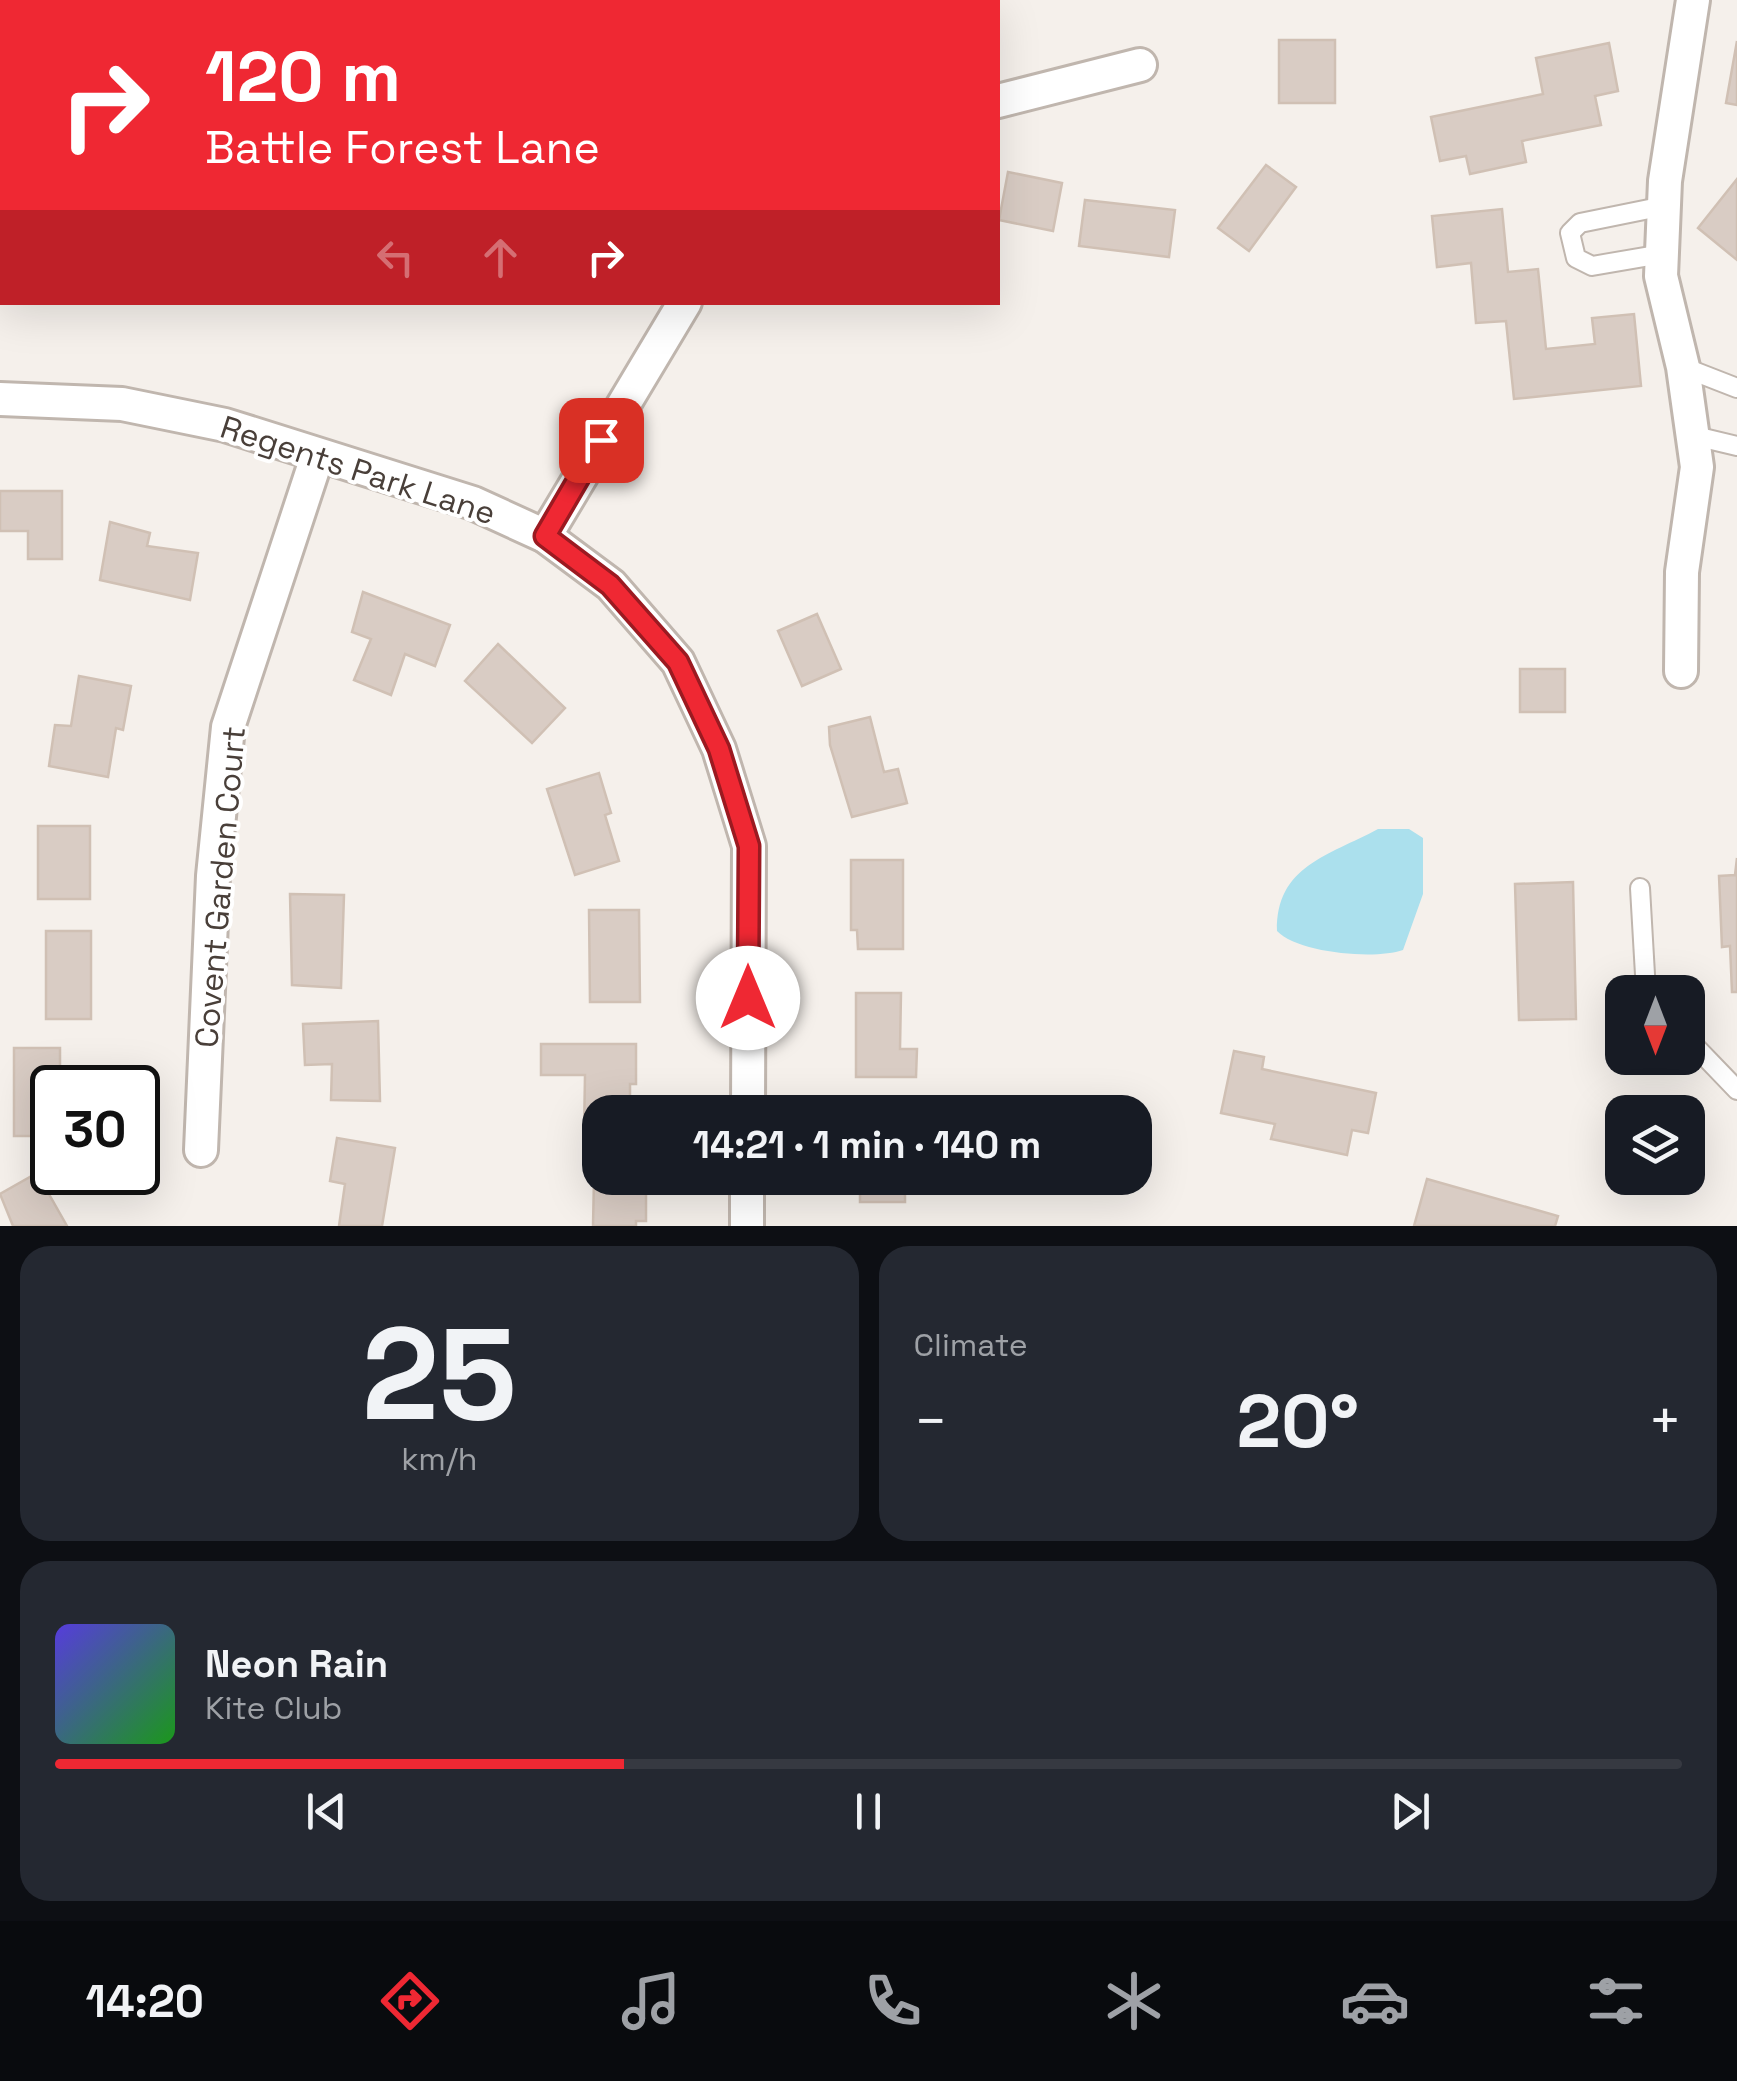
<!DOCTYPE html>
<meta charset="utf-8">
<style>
:root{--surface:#171b24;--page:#242831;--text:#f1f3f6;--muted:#9ea1a6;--line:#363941;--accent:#ef2833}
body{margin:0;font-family:"Space Grotesk",sans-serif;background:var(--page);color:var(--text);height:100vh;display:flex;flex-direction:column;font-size:38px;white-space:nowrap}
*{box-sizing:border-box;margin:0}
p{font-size:32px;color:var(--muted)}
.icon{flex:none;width:55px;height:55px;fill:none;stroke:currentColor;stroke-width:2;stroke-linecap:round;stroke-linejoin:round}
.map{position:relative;height:1226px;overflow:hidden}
.sheet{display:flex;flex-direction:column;gap:20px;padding:20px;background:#0d0f14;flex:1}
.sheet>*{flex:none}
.guide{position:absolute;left:0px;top:0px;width:1000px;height:305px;box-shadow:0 10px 40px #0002;background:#ef2833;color:#fff;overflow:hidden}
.needle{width:65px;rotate:180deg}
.fabs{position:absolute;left:1605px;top:975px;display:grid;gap:20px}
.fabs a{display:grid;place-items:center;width:100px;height:100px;border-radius:20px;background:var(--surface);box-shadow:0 10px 40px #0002;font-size:50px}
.speed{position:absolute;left:30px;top:1065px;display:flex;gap:20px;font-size:50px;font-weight:700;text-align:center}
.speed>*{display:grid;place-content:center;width:130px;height:130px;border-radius:50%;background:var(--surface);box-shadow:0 10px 40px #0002;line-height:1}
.speed .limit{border:5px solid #111;border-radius:15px;background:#fff;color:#111}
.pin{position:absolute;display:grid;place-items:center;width:85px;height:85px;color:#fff;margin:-42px;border-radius:20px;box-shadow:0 5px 15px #0006}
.me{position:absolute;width:110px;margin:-55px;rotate:0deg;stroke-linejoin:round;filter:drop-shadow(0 0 8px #0008)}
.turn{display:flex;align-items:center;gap:35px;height:210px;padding:0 40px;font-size:45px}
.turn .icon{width:130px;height:130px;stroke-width:2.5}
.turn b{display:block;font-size:70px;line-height:85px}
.lanes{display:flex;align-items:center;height:95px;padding:0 40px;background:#0003;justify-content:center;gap:50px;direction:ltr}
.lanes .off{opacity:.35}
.big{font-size:75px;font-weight:600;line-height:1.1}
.sheet .widget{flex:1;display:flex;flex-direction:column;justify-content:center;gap:15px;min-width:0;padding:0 35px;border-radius:30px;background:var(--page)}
.sheet .dial{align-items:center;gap:0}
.dial b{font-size:130px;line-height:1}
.song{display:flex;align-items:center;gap:30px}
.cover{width:120px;height:120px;border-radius:15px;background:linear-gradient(135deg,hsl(250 70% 55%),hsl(120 70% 35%))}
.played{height:10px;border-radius:5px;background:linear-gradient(90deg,var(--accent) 35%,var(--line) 35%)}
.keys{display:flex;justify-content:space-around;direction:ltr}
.heat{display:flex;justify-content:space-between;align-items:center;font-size:55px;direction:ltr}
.sheet .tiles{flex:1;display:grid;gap:20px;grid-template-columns:1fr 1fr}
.widget:last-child{grid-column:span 2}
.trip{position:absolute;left:582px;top:1095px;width:570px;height:100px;border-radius:30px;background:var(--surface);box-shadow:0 10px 40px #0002;font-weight:600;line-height:100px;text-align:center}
.tab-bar{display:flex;height:160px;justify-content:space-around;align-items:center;background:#090b0e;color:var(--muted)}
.tab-bar .icon{width:70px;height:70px}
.tab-bar .current{color:var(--accent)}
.tab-bar b{font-size:45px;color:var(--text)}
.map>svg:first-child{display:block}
.water{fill:#abe0ed}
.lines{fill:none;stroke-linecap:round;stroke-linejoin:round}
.stream{stroke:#abe0ed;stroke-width:9}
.building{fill:#d9ccc4;stroke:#d0c0b4;stroke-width:2.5}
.lane-casing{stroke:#c0b6ae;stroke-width:22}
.street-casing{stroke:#c0b6ae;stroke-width:38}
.highway-casing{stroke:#d68244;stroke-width:60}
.lane{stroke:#fff;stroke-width:18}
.street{stroke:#fff;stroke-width:32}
.highway{stroke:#f7b074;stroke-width:55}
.route-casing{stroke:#9b1a21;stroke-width:25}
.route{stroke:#ef2833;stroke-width:18}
.labels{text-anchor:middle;stroke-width:8;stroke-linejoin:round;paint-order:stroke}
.street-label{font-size:32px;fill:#493f39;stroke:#fff}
</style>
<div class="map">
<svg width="1737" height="1226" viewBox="0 0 1737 1226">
<rect width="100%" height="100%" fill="#f5f0eb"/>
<path class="water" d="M1378,829H1409L1423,838V894L1403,950C1375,960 1298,953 1277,931C1276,866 1328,856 1378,829Z"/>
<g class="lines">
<g class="stream">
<path d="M533,2L535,0"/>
<path d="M0,161H2"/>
</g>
</g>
<g class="building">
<path d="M888,0H966L967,2H889Z"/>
<rect x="1279" y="40" width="56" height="63"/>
<path d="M1737,41V105L1726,103Z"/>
<path d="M1609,43L1618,91L1595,96L1601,125L1522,141L1526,162L1470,174L1466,156L1440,161L1431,117L1543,94L1536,58Z"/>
<path d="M1266,165L1296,187L1249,251L1218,228Z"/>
<path d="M1008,172L1062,183L1053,231L999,220Z"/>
<path d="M1737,179V260L1698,228Z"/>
<path d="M1085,200L1175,210L1169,257L1079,246Z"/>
<path d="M1502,209L1508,272L1538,269L1546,349L1595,344L1592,318L1634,314L1641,386L1514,399L1506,321L1476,323L1471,263L1437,267L1432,216Z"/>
<path d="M0,491H62V559H28V531H0Z"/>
<path d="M110,522L150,533L147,546L198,553L190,600L100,580Z"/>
<path d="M363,592L450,625L435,666L405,654L391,695L354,680L371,639L352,632Z"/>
<path d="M817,614L841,669L802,686L778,631Z"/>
<path d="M498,644L565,708L532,743L465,681Z"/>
<rect x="1520" y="669" width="45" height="43"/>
<path d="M79,676L131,686L123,730L116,728L108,777L49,766L55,725L71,726Z"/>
<path d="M870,717L884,772L898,769L907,803L852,817L830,745L829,727Z"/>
<path d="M599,773L611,813L605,815L619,861L575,875L547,789Z"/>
<rect x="38" y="826" width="52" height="73"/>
<path d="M1737,858V992H1732L1730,946L1722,947L1719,876L1735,875Z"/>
<path d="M851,860H903V949H858L857,930H851Z"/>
<path d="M1573,882L1576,1019L1519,1020L1515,884Z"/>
<path d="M290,894L344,895L341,988L292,985Z"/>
<path d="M589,910H639L640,1002H590Z"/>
<rect x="46" y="931" width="45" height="88"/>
<path d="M856,993H901L900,1049H917L916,1077H856Z"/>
<path d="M378,1021L380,1101L331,1100L332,1064L305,1065L303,1024Z"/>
<path d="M541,1044H636V1084H630V1112H600V1135L584,1134L585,1075H541Z"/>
<path d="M14,1048H60V1088H52V1136H14Z"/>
<path d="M1234,1051L1264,1057L1262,1069L1376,1093L1368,1133L1352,1130L1347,1155L1271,1139L1275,1124L1221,1113Z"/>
<path d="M337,1138L395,1148L382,1226H339L345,1184L330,1181Z"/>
<path d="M37,1173L67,1226H13L0,1194Z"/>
<path d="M594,1178L646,1179V1221H636V1226H593Z"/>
<path d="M860,1178H924V1186H905V1202H860Z"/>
<path d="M1427,1179L1558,1216L1555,1226H1414Z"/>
</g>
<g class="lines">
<defs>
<g id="lane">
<path d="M1662,254L1592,266L1576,258L1570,233L1580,223L1664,206"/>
<path d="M1683,367L1737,388"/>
<path d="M1695,436L1737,446"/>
<path d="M1640,888L1646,992"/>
<path d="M1688,1039L1737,1090"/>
</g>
<g id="street">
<path d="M998,101L1140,65"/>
<path d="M0,399L122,404L225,425L473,503L545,536L611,585L678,662L719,749L749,846L748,1112"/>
<path d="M545,536L685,302"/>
<path d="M1681,671L1682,572L1697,467L1683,367L1661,276L1665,181L1693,0"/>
<path d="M201,1150L213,876L228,727L317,457"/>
<path d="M747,1226V1178"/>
</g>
<path id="highway" d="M20,2L29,0"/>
</defs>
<use href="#lane" class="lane-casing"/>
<use href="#street" class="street-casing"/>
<use href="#highway" class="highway-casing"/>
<use href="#lane" class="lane"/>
<use href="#street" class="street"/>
<use href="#highway" class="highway"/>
</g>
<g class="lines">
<defs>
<path id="route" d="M601,440L545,536L610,585L678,662L719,749L749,846L748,998"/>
</defs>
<use href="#route" class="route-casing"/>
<use href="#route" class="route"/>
</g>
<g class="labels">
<g class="street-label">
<text transform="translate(358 470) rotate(18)" y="11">Regents Park Lane</text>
<text transform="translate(220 887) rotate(-85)" y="11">Covent Garden Court</text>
</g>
</g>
</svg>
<div class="fabs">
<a><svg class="needle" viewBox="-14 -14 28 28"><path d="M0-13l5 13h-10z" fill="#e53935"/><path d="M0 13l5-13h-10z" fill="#9ea1a6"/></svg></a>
<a><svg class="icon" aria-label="layers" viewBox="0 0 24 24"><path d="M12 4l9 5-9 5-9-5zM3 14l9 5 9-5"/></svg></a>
</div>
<div class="speed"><div class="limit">30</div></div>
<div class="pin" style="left:601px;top:440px;background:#d93025"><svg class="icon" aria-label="arrive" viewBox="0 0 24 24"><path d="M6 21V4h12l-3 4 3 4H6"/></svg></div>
<svg class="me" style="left:748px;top:998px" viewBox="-20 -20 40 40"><circle r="19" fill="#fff"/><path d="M0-13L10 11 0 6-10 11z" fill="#ef2833"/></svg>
<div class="trip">14:21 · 1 min · 140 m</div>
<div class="guide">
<div class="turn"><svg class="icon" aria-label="right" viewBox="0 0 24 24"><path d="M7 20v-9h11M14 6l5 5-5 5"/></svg><div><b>120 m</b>Battle Forest Lane</div></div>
<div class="lanes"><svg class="icon off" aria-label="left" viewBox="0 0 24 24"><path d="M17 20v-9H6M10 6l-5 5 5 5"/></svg><svg class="icon off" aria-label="ahead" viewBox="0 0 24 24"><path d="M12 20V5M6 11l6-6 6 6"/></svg><svg class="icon" aria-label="right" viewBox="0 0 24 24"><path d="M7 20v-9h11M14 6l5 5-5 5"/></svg></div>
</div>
</div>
<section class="sheet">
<div class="tiles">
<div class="widget dial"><b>25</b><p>km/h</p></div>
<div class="widget"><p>Climate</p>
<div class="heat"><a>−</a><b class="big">20°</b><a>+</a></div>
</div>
<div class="widget">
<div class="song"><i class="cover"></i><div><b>Neon Rain</b><p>Kite Club</p></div></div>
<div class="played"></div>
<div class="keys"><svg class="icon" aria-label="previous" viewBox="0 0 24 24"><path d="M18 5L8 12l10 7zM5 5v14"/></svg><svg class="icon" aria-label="pause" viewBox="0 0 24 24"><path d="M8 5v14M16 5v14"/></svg><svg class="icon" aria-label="next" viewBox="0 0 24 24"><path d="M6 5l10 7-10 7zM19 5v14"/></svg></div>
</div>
</div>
</section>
<nav class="tab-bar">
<b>14:20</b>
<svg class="icon current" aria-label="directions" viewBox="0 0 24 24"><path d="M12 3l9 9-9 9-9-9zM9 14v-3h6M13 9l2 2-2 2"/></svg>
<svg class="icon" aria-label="music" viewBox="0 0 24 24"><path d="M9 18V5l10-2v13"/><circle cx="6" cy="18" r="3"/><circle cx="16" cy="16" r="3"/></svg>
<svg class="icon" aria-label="phone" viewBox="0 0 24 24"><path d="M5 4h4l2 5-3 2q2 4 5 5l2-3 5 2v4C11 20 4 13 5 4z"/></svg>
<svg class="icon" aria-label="climate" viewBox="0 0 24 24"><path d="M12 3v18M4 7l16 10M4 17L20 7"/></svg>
<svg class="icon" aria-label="car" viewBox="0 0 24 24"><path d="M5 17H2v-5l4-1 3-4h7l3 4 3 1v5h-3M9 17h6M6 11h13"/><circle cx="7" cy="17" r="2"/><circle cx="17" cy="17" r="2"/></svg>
<svg class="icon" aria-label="filters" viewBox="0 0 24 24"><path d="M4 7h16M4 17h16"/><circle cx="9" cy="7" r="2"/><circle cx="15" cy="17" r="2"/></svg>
</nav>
